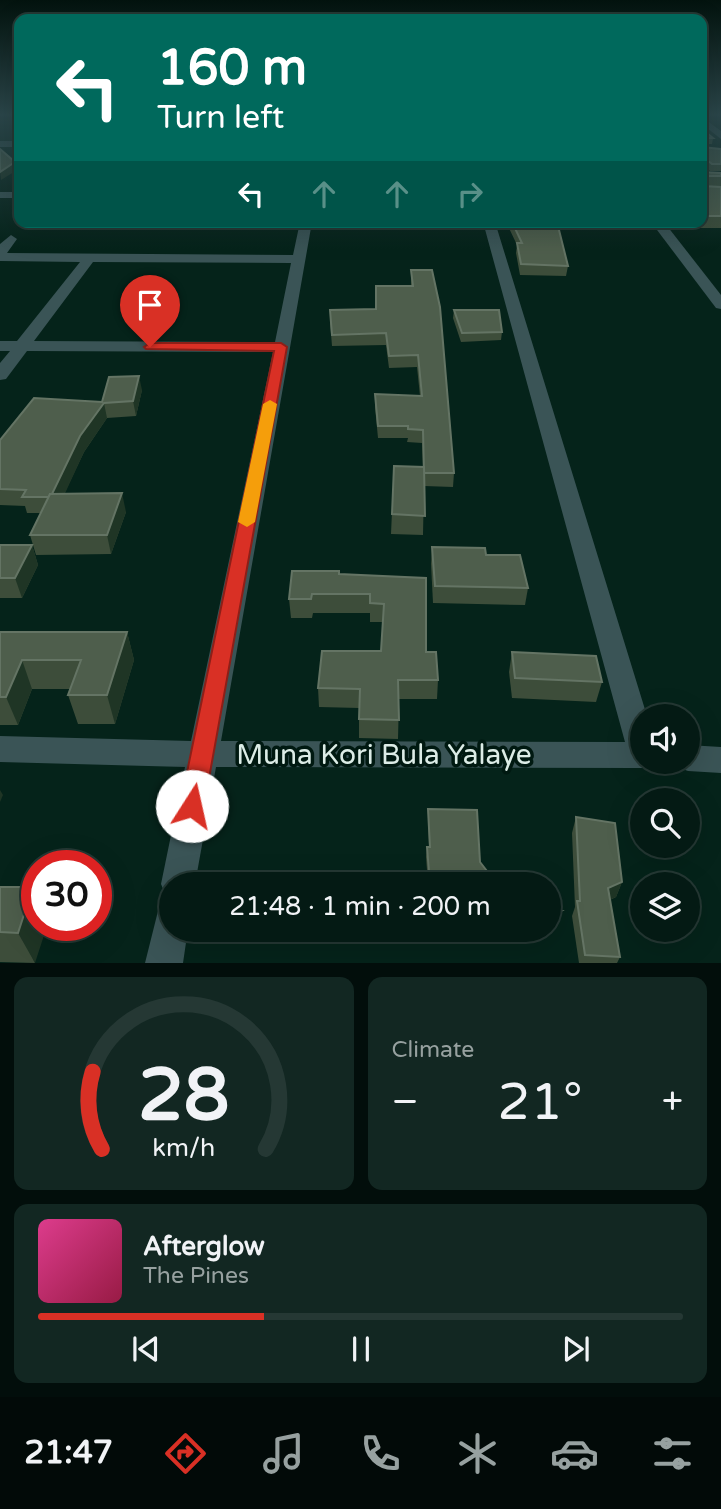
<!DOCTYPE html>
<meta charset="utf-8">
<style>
:root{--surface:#041a14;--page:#122722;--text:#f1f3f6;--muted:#97a1a0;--line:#253834;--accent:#d93025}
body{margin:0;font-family:"Varela Round",sans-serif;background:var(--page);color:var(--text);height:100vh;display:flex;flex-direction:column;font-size:26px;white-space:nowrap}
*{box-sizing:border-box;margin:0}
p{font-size:23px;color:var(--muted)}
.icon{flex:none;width:38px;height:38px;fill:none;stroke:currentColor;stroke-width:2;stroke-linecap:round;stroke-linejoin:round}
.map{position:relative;height:963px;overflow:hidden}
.panel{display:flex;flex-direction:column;gap:14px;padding:14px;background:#020e0b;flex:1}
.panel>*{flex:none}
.top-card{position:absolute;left:14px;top:14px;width:693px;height:214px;border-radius:14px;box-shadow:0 7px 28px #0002,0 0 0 2px var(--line);background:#00695c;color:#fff;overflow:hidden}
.buttons{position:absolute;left:630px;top:704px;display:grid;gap:14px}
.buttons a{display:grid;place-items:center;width:70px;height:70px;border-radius:50%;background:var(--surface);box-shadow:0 7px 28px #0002,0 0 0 2px var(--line);font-size:35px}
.speed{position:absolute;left:21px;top:850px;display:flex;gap:14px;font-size:35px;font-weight:700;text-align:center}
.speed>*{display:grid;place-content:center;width:91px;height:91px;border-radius:50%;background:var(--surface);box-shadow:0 7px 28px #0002,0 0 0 2px var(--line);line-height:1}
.speed .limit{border:10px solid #d22;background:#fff;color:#111}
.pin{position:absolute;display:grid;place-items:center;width:60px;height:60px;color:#fff;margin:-72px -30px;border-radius:50% 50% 50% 0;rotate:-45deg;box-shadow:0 0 7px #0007}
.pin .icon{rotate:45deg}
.me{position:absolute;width:77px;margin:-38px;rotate:10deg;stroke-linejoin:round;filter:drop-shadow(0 0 5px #0008)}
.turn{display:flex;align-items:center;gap:24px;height:147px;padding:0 28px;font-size:32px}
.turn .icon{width:91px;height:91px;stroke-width:2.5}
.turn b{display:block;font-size:49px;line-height:60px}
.lanes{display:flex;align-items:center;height:66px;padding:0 28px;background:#0003;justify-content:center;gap:35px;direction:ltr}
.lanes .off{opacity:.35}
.big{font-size:52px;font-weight:600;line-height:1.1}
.panel .card{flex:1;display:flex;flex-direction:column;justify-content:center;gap:10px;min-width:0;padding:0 24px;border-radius:14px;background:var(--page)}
.panel .dial{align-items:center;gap:0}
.dial svg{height:182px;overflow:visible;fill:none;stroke:var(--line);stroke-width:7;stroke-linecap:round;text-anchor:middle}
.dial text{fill:var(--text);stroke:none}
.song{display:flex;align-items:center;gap:21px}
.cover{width:84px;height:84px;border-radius:10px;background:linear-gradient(135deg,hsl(330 70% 55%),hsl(340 70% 35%))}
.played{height:7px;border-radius:4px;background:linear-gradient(90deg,var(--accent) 35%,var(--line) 35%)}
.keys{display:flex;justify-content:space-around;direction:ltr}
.heat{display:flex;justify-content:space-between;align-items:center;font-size:38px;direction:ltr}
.panel .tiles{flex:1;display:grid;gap:14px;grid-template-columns:1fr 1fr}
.card:last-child{grid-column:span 2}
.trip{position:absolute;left:159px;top:872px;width:402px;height:70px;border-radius:35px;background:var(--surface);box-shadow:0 7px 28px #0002,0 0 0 2px var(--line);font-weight:600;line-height:70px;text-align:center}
.tab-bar{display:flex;height:112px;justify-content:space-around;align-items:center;background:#020a08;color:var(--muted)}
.tab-bar .icon{width:49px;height:49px}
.tab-bar .on{color:var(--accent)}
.tab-bar b{font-size:32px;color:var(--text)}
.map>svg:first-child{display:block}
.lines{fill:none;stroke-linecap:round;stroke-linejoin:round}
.street{fill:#3a5456;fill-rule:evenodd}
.wall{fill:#3d4d3a}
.shaded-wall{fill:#1f3525}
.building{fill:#4e5e4c;stroke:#647464;stroke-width:2}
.route{fill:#d93025;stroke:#8d1f18;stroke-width:2}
.slow{fill:#f59e0b}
.labels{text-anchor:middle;stroke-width:7;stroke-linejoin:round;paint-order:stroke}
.near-street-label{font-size:28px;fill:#dcece6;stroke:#001911}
</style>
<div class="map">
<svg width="721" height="963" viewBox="0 0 721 963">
<rect width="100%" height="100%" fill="#05231a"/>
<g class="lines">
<g class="street">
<path d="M702,117L721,131V139L702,124Z"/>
<rect x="0" y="141" width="19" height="6"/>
<rect x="0" y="192" width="19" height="6"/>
<path d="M300,222H312L221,741L625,742L483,222H495L647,716H642V761H654L642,768L216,767L195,884H172V899L166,896L161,884L185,767L0,762V736L191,741L273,352L27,351L6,379L0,380V363L10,351H0V341H17L80,262L0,261V244L11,235L17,239L7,253L293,255ZM93,262L291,263L275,342L34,341Z"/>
<path d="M651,222H664L721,295V309L716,308Z"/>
<path d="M688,745L721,747V773L688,771L677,767L674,761H688Z"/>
<path d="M172,902V929H188L183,963H145L159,907Z"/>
</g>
</g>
<g class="wall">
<path d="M702,129L713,138L712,144H702Z"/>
<path d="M702,147L721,149V171H710L702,164Z"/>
<path d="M702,172L721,173V228H691L687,222H702Z"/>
<path d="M509,222H557L568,266L566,276L520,275L516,253L517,245L508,226Z"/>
<path d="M411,270L454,473L453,487L424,486L423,535L391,534L394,466L423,467L422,443L407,442L408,438H378L375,407V394L420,396L417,367L389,368L386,345L332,346L330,321V310L376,309L411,286Z"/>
<path d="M454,310L502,332L501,340L461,342L453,318Z"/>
<path d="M142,390L136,416L107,418L84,452L64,494L126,512L111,554L36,555L30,535L41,513H27L25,506L0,505V440L102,402Z"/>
<path d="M0,545H32L38,565L22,598H0Z"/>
<path d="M432,547L486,555L528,588L525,605L433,603L431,564Z"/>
<path d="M339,574L426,578V652L438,680L437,699H399L398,739L359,738V708L319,707L318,688L381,651L383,622H370V613H313L312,618H291L289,599Z"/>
<path d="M0,632H127L134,660L115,724H78L68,695L71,689H32L18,725H0Z"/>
<path d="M512,652L602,682L596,702L512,698L509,672Z"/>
<path d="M428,809L480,862L497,884H428L426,857L427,847H429L428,819Z"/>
<path d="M576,817L622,882L616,897L610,900L620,957L617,963H579L572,916L575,907L572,833Z"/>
<path d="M0,887L35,963L0,962Z"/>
<path d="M431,929H538L514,939L431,934Z"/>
</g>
<g class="shaded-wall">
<path d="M15,162L17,170L1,180L0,172Z"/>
<path d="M139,376L142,390L136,416L133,401Z"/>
<path d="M104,403L107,418L84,452L56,513L51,497L80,436Z"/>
<path d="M122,493L126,512L111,554L107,535Z"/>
<path d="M32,545L38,565L22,598L15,578Z"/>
<path d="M127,632L134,660L115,724L107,695Z"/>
<path d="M22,660L32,689L18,725L6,697Z"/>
<path d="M0,790L3,795L0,802Z"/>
<path d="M622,882L616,897L602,903L608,888Z"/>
<path d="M33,887L37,895V926H47L35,963L18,933Z"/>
<path d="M561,911L558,921L550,924V916Z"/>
<path d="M516,929H538L514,939Z"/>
</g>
<g class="building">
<path d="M702,129L713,138H702Z"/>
<path d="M702,147L721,149V164H712L702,156Z"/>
<path d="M0,149L15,162L0,172Z"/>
<path d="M702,172L721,173V176H705L702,178L703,186L721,187V216H702Z"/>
<path d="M512,222H557L568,266L521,264L517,243H522Z"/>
<path d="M411,270H432L440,307L454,473H424L423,430L408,429V426H378L375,394L422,396L418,355L389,356L386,333L332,335L330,310L376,309V286H413Z"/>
<path d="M454,310H499L502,332L462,333Z"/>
<path d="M139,376L133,401L104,403L80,436L52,494H50L49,497H22L26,490L0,489V440L34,398L102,402L109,377Z"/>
<path d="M394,466L424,467L425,516L392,514Z"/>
<path d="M122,493L107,535H30L50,494Z"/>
<path d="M0,545H32L15,578H0Z"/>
<path d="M432,547L485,548L486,555H520L528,588L435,586Z"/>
<path d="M292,571H339V574L426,578V652H436L438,680H398L399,720L359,719L360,689L318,688L322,651H381L384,604L370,603V594H312L311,599H289Z"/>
<path d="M0,632H127L107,695H68L81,660H22L6,697H0Z"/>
<path d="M512,652L596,656L602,682L515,678Z"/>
<path d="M428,809L477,810L480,862L497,884H430L427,847H430Z"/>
<path d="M576,817L615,823L622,882L608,888L620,957L585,955L577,901H580Z"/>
<path d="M0,887H33L18,933L0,932Z"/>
<path d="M550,910L561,911L550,916Z"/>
</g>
<linearGradient id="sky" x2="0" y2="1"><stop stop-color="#03130e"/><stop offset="0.46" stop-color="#2a4549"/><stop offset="1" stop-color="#2a4549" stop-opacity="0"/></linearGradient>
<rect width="721" height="249" fill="url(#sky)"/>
<path class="route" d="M150,343H281L287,347L204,806L201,814L192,817L184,814L180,806L274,351L146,349L144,347Z"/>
<path class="slow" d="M270,400L277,404L255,522L247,527L238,522L263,404Z"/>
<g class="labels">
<g class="near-street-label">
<text x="384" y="764">Muna Kori Bula Yalaye</text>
</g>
</g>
</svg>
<div class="buttons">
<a><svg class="icon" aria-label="sound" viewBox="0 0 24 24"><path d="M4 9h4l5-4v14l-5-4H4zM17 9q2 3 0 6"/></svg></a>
<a><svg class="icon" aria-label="search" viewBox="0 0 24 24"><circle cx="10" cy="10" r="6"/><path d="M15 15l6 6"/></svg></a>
<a><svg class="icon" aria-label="layers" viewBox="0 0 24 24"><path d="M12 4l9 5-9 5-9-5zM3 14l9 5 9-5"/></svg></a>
</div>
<div class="speed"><div class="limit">30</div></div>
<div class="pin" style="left:150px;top:347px;background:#d93025"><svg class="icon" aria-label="arrive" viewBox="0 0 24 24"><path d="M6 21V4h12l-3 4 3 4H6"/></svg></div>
<svg class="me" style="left:192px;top:806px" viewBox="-20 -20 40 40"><circle r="19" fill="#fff"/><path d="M0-13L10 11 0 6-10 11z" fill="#d93025"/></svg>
<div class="trip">21:48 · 1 min · 200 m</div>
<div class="top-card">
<div class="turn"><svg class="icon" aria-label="left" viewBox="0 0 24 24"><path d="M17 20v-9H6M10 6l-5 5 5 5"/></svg><div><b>160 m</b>Turn left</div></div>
<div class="lanes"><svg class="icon" aria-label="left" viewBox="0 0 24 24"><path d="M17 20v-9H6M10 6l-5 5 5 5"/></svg><svg class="icon off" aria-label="ahead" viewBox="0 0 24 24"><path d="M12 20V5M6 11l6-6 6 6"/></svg><svg class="icon off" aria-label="ahead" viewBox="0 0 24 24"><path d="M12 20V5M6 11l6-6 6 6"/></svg><svg class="icon off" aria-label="right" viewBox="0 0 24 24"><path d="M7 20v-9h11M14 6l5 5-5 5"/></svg></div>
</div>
</div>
<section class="panel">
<div class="tiles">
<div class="card dial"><svg viewBox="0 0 100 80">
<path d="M14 69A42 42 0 1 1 86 69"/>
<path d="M14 69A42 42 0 0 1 10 35" stroke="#d93025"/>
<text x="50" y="56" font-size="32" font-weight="700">28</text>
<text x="50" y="72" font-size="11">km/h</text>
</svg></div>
<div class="card"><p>Climate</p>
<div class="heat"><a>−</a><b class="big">21°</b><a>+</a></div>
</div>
<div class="card">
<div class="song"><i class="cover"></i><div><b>Afterglow</b><p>The Pines</p></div></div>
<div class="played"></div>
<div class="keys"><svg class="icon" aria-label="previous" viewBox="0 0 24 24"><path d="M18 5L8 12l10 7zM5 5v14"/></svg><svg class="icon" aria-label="pause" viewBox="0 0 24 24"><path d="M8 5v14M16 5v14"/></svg><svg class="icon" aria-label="next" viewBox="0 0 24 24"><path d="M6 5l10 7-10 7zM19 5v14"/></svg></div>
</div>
</div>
</section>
<nav class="tab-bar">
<b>21:47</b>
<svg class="icon on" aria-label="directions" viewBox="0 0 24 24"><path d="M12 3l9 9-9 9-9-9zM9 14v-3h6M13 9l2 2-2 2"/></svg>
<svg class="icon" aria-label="music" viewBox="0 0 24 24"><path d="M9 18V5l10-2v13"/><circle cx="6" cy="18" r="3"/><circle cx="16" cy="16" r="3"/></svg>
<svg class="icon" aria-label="phone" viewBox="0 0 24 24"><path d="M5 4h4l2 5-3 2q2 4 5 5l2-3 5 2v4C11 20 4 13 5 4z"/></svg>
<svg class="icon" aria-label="climate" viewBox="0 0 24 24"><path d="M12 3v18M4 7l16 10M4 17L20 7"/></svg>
<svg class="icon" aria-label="car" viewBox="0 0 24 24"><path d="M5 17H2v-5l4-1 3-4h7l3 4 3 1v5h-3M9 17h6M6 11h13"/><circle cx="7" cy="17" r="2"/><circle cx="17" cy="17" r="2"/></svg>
<svg class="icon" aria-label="filters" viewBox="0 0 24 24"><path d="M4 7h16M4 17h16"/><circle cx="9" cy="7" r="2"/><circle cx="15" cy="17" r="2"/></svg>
</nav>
